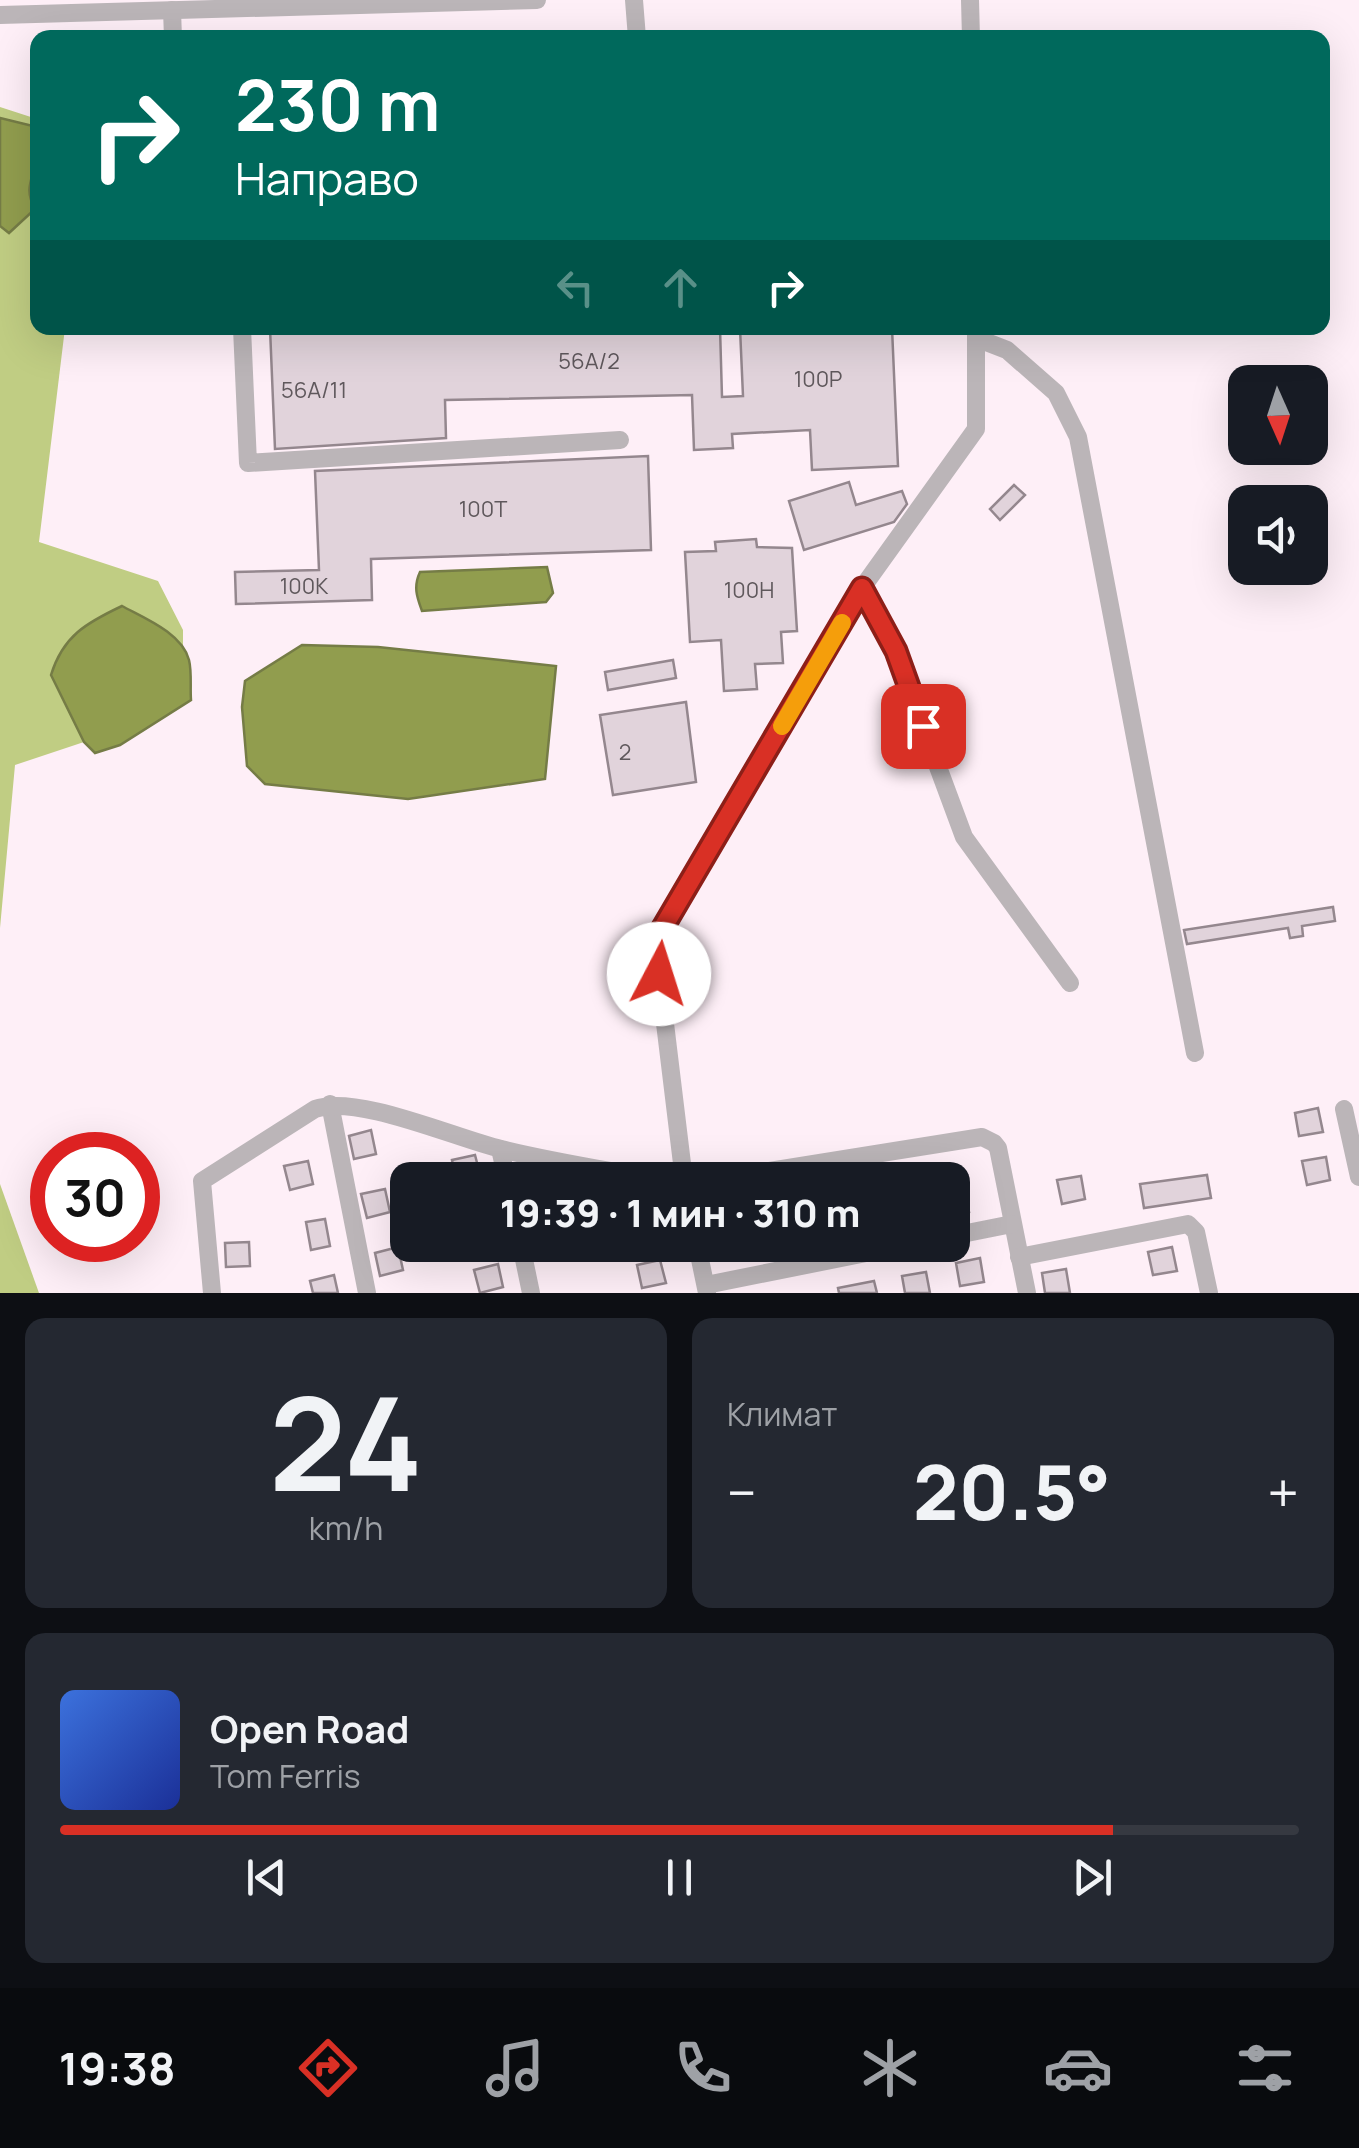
<!DOCTYPE html>
<html lang="ru">
<meta charset="utf-8">
<style>
:root{--surface:#171b24;--page:#242831;--text:#f1f3f6;--muted:#9ea1a6;--line:#363941;--accent:#d93025}
body{margin:0;font-family:Manrope,sans-serif;background:var(--page);color:var(--text);height:100vh;display:flex;flex-direction:column;font-size:38px;white-space:nowrap}
*{box-sizing:border-box;margin:0}
p{font-size:32px;color:var(--muted)}
.icon{flex:none;width:55px;height:55px;fill:none;stroke:currentColor;stroke-width:2;stroke-linecap:round;stroke-linejoin:round}
.map{position:relative;height:1293px;overflow:hidden}
.details{display:flex;flex-direction:column;gap:25px;padding:25px;background:#0d0f14;flex:1}
.details>*{flex:none}
.top-card{position:absolute;left:30px;top:30px;width:1300px;height:305px;border-radius:20px;box-shadow:0 10px 40px #0002;background:#00695c;color:#fff;overflow:hidden}
.needle{width:65px;rotate:177deg}
.fabs{position:absolute;left:1228px;top:365px;display:grid;gap:20px}
.fabs a{display:grid;place-items:center;width:100px;height:100px;border-radius:20px;background:var(--surface);box-shadow:0 10px 40px #0002;font-size:50px}
.speed{position:absolute;left:30px;top:1132px;display:flex;gap:20px;font-size:50px;font-weight:700;text-align:center}
.speed>*{display:grid;place-content:center;width:130px;height:130px;border-radius:50%;background:var(--surface);box-shadow:0 10px 40px #0002;line-height:1}
.speed .limit{border:15px solid #d22;background:#fff;color:#111}
.pin{position:absolute;display:grid;place-items:center;width:85px;height:85px;color:#fff;margin:-42px;border-radius:20px;box-shadow:0 5px 15px #0006}
.me{position:absolute;width:110px;margin:-55px;rotate:5deg;stroke-linejoin:round;filter:drop-shadow(0 0 8px #0008)}
.turn{display:flex;align-items:center;gap:35px;height:210px;padding:0 40px;font-size:45px}
.turn .icon{width:130px;height:130px;stroke-width:2.5}
.turn b{display:block;font-size:70px;line-height:85px}
.lanes{display:flex;align-items:center;height:95px;padding:0 40px;background:#0003;justify-content:center;gap:50px;direction:ltr}
.lanes .off{opacity:.35}
.big{font-size:75px;font-weight:800;line-height:1.1}
.details .widget{flex:1;display:flex;flex-direction:column;justify-content:center;gap:15px;min-width:0;padding:0 35px;border-radius:20px;background:var(--page)}
.details .dial{align-items:center;gap:0}
.dial b{font-size:130px;line-height:1}
.song{display:flex;align-items:center;gap:30px}
.cover{width:120px;height:120px;border-radius:15px;background:linear-gradient(135deg,hsl(220 70% 55%),hsl(230 70% 35%))}
.played{height:10px;border-radius:5px;background:linear-gradient(90deg,var(--accent) 85%,var(--line) 85%)}
.keys{display:flex;justify-content:space-around;direction:ltr}
.heat{display:flex;justify-content:space-between;align-items:center;font-size:55px;direction:ltr}
.details .tiles{flex:1;display:grid;gap:25px;grid-template-columns:1fr 1fr}
.widget:last-child{grid-column:span 2}
.trip{position:absolute;left:390px;top:1162px;width:580px;height:100px;border-radius:20px;background:var(--surface);box-shadow:0 10px 40px #0002;font-weight:800;line-height:100px;text-align:center}
.tabs{display:flex;height:160px;justify-content:space-around;align-items:center;background:#090b0e;color:var(--muted)}
.tabs .icon{width:70px;height:70px}
.tabs .on{color:var(--accent)}
.tabs b{font-size:45px;color:var(--text)}
.map>svg:first-child{display:block}
.green{fill:#c0cd83}
.water{fill:#919d4e;stroke:#757c46;stroke-width:2.5}
.building{fill:#e1d3db;stroke:#94878e;stroke-width:2.5}
.lines{fill:none;stroke-linecap:round;stroke-linejoin:round}
.minor{stroke:#bbb5b8;stroke-width:18}
.route-casing{stroke:#8d1f18;stroke-width:25}
.route{stroke:#d93025;stroke-width:18}
.slow{stroke:#f59e0b;stroke-width:18}
.labels{text-anchor:middle;stroke-width:9;stroke-linejoin:round;paint-order:stroke}
.number-label{font-size:22px;fill:#5f585c}
</style>
<div class="map">
<svg width="1359" height="1293" viewBox="0 0 1359 1293">
<rect width="100%" height="100%" fill="#feeff7"/>
<g class="green">
<path d="M0,107L37,119L38,328H65L39,542L158,581L183,630V648L161,627L72,714L84,742L15,765L0,928Z"/>
<path d="M0,1184L39,1293H0Z"/>
</g>
<g class="water">
<path d="M0,118L37,127C38,139 38,150 36,161C32,181 24,189 35,209L9,233L0,226Z"/>
<path d="M547,567L553,593L546,602L422,611C417,597 413,587 420,572Z"/>
<path d="M122,606C144,618 182,633 189,660C192,672 190,688 191,700L120,745L95,753L84,742L51,675C63,636 86,623 122,606Z"/>
<path d="M302,645L378,647L556,666L545,779L408,799L265,784L247,766L242,707L245,681Z"/>
</g>
<g class="building">
<path d="M270,328H720L722,397L743,396L740,328H892L898,466L812,470L810,430L732,434L733,448L694,450L692,395L445,400L446,438L275,449Z"/>
<path d="M648,456L651,550L371,559L372,600L236,604L235,572L319,570L315,471Z"/>
<path d="M849,482L856,505L902,491L907,504L894,522L804,550L789,501Z"/>
<path d="M1014,485L1025,495L1000,520L990,509Z"/>
<path d="M756,539L757,547L792,548L797,631L781,632L783,663L755,664L757,689L724,691L721,640L690,642L685,552L716,551L715,542Z"/>
<path d="M673,660L676,678L608,690L605,672Z"/>
<path d="M686,702L696,782L613,795L600,715Z"/>
<path d="M1333,907L1335,921L1302,926L1303,936L1290,938L1288,928L1187,944L1184,930Z"/>
<path d="M1318,1108L1323,1132L1299,1136L1295,1113Z"/>
<path d="M371,1130L376,1154L354,1159L349,1136Z"/>
<path d="M475,1155L481,1178L456,1180L452,1160Z"/>
<path d="M1326,1157L1330,1180L1307,1185L1302,1161Z"/>
<path d="M308,1161L313,1184L290,1190L284,1166Z"/>
<path d="M1207,1175L1211,1198L1144,1208L1140,1184Z"/>
<path d="M1081,1176L1085,1199L1062,1204L1057,1180Z"/>
<path d="M385,1189L390,1212L367,1218L361,1194Z"/>
<path d="M964,1189L969,1212L952,1215V1191Z"/>
<path d="M325,1219L330,1246L311,1250L306,1222Z"/>
<path d="M249,1242L250,1266L226,1267L225,1243Z"/>
<path d="M542,1245H581L582,1249L545,1258Z"/>
<path d="M717,1245H760V1250L720,1258Z"/>
<path d="M398,1247L403,1270L380,1276L375,1253Z"/>
<path d="M1172,1247L1177,1271L1153,1275L1148,1252Z"/>
<path d="M980,1258L984,1282L960,1286L956,1263Z"/>
<path d="M660,1260L666,1283L642,1288L637,1265Z"/>
<path d="M498,1264L503,1287L480,1293L474,1270Z"/>
<path d="M1066,1269L1070,1293H1045L1042,1273Z"/>
<path d="M926,1272L930,1293H905L902,1276Z"/>
<path d="M334,1275L338,1293H313L310,1281Z"/>
<path d="M874,1281L877,1293H839L838,1288Z"/>
</g>
<g class="lines">
<g class="minor">
<path d="M634,0L637,38"/>
<path d="M970,0L971,38"/>
<path d="M172,10L173,38"/>
<path d="M0,15L537,0"/>
<path d="M242,328L248,463L620,440"/>
<path d="M976,338L1007,350L1056,393L1078,437L1195,1053"/>
<path d="M862,588L895,651L964,837L1070,983"/>
<path d="M330,1104L367,1293"/>
<path d="M1344,1109L1359,1177"/>
<path d="M500,1149L507,1180"/>
<path d="M684,1180L655,941L862,588L976,429V328"/>
<path d="M713,1180L982,1137L994,1143L998,1148L1027,1293"/>
<path d="M952,1236L1012,1224"/>
<path d="M521,1245L531,1293"/>
<path d="M697,1245L707,1293"/>
<path d="M1019,1257L1188,1224L1196,1232L1209,1293"/>
<path d="M706,1285L906,1245"/>
<path d="M212,1293L202,1181L315,1109C357,1094 455,1138 501,1149C553,1162 607,1170 660,1180"/>
</g>
</g>
<g class="lines">
<defs>
<path id="route" d="M659,974L655,941L862,588L896,651L923,726"/>
</defs>
<use href="#route" class="route-casing"/>
<use href="#route" class="route"/>
<path class="slow" d="M782,726L842,623"/>
</g>
<g class="labels">
<g class="number-label">
<text x="589" y="369">56А/2</text>
<text x="818" y="387">100Р</text>
<text x="314" y="398">56А/11</text>
<text x="483" y="517">100Т</text>
<text x="304" y="594">100К</text>
<text x="749" y="598">100Н</text>
<text x="625" y="760">2</text>
</g>
</g>
</svg>
<div class="fabs">
<a><svg class="needle" viewBox="-14 -14 28 28"><path d="M0-13l5 13h-10z" fill="#e53935"/><path d="M0 13l5-13h-10z" fill="#9ea1a6"/></svg></a>
<a><svg class="icon" aria-label="sound" viewBox="0 0 24 24"><path d="M4 9h4l5-4v14l-5-4H4zM17 9q2 3 0 6"/></svg></a>
</div>
<div class="speed"><div class="limit">30</div></div>
<div class="pin" style="left:923px;top:726px;background:#d93025"><svg class="icon" aria-label="arrive" viewBox="0 0 24 24"><path d="M6 21V4h12l-3 4 3 4H6"/></svg></div>
<svg class="me" style="left:659px;top:974px" viewBox="-20 -20 40 40"><circle r="19" fill="#fff"/><path d="M0-13L10 11 0 6-10 11z" fill="#d93025"/></svg>
<div class="trip">19:39 · 1 мин · 310 m</div>
<div class="top-card">
<div class="turn"><svg class="icon" aria-label="right" viewBox="0 0 24 24"><path d="M7 20v-9h11M14 6l5 5-5 5"/></svg><div><b>230 m</b>Направо</div></div>
<div class="lanes"><svg class="icon off" aria-label="left" viewBox="0 0 24 24"><path d="M17 20v-9H6M10 6l-5 5 5 5"/></svg><svg class="icon off" aria-label="ahead" viewBox="0 0 24 24"><path d="M12 20V5M6 11l6-6 6 6"/></svg><svg class="icon" aria-label="right" viewBox="0 0 24 24"><path d="M7 20v-9h11M14 6l5 5-5 5"/></svg></div>
</div>
</div>
<section class="details">
<div class="tiles">
<div class="widget dial"><b>24</b><p>km/h</p></div>
<div class="widget"><p>Климат</p>
<div class="heat"><a>−</a><b class="big">20.5°</b><a>+</a></div>
</div>
<div class="widget">
<div class="song"><i class="cover"></i><div><b>Open Road</b><p>Tom Ferris</p></div></div>
<div class="played"></div>
<div class="keys"><svg class="icon" aria-label="previous" viewBox="0 0 24 24"><path d="M18 5L8 12l10 7zM5 5v14"/></svg><svg class="icon" aria-label="pause" viewBox="0 0 24 24"><path d="M8 5v14M16 5v14"/></svg><svg class="icon" aria-label="next" viewBox="0 0 24 24"><path d="M6 5l10 7-10 7zM19 5v14"/></svg></div>
</div>
</div>
</section>
<nav class="tabs">
<b>19:38</b>
<svg class="icon on" aria-label="directions" viewBox="0 0 24 24"><path d="M12 3l9 9-9 9-9-9zM9 14v-3h6M13 9l2 2-2 2"/></svg>
<svg class="icon" aria-label="music" viewBox="0 0 24 24"><path d="M9 18V5l10-2v13"/><circle cx="6" cy="18" r="3"/><circle cx="16" cy="16" r="3"/></svg>
<svg class="icon" aria-label="phone" viewBox="0 0 24 24"><path d="M5 4h4l2 5-3 2q2 4 5 5l2-3 5 2v4C11 20 4 13 5 4z"/></svg>
<svg class="icon" aria-label="climate" viewBox="0 0 24 24"><path d="M12 3v18M4 7l16 10M4 17L20 7"/></svg>
<svg class="icon" aria-label="car" viewBox="0 0 24 24"><path d="M5 17H2v-5l4-1 3-4h7l3 4 3 1v5h-3M9 17h6M6 11h13"/><circle cx="7" cy="17" r="2"/><circle cx="17" cy="17" r="2"/></svg>
<svg class="icon" aria-label="filters" viewBox="0 0 24 24"><path d="M4 7h16M4 17h16"/><circle cx="9" cy="7" r="2"/><circle cx="15" cy="17" r="2"/></svg>
</nav>
